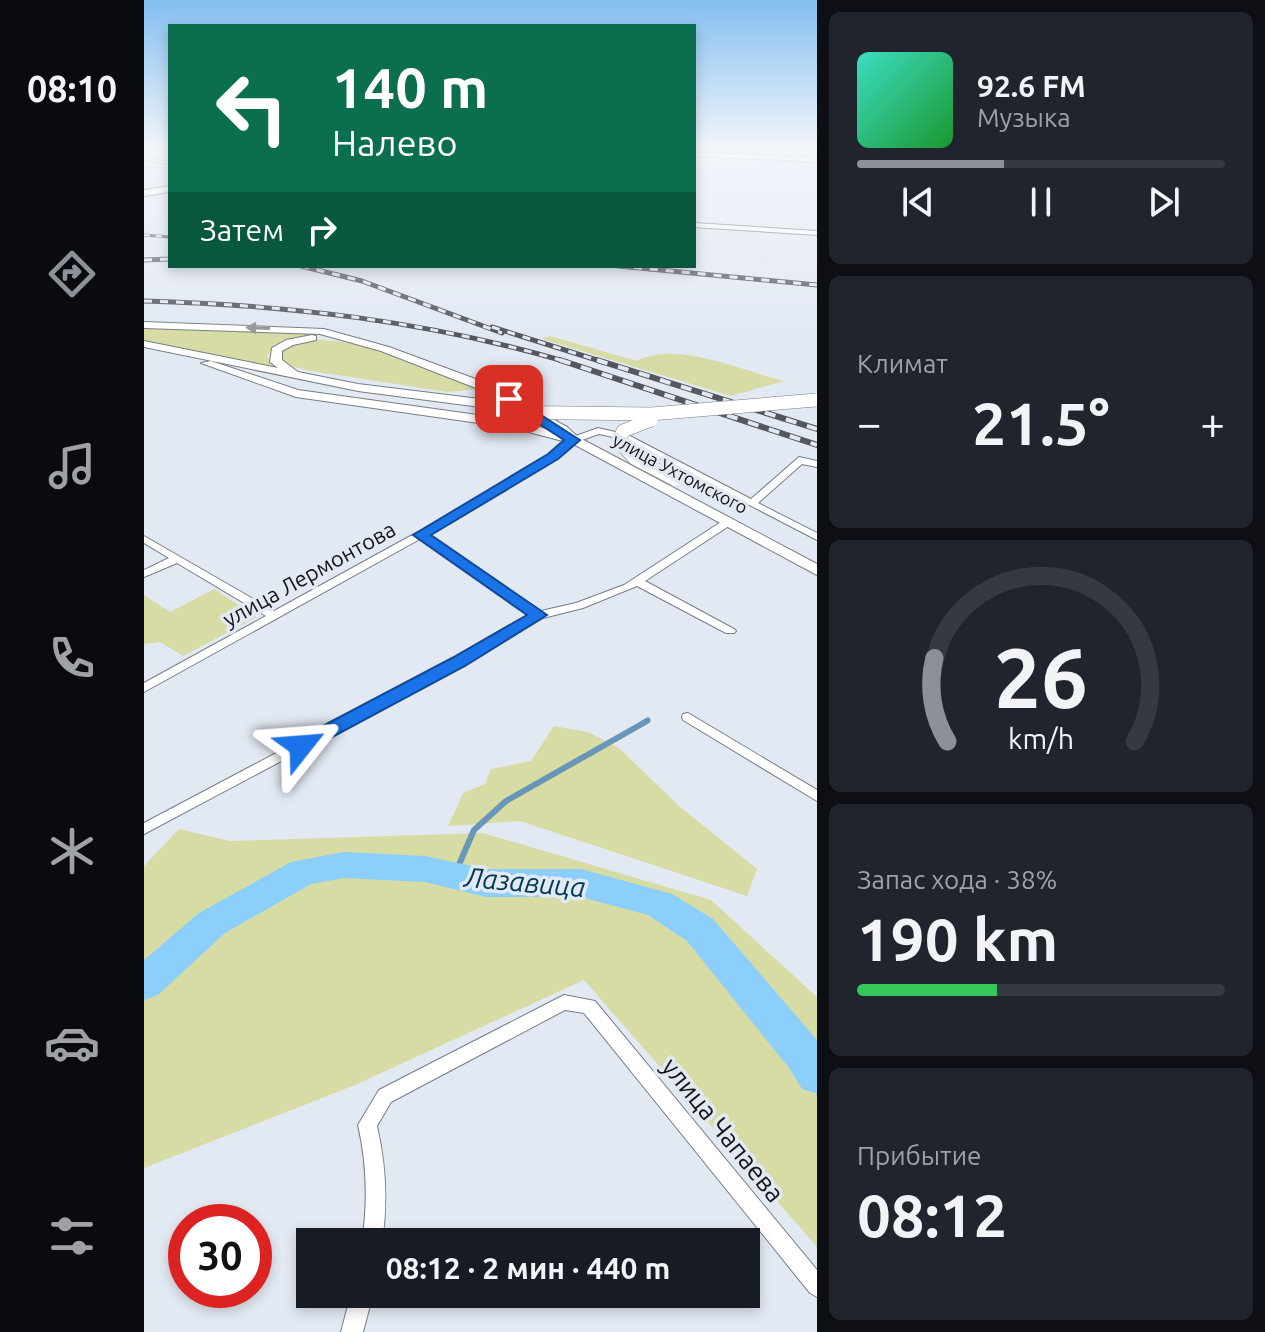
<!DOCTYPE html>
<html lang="ru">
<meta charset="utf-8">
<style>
:root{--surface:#171b24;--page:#20242c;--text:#f1f3f6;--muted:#9ea1a6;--line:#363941;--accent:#8c9099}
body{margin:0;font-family:Ubuntu,sans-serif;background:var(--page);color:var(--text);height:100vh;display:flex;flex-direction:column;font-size:30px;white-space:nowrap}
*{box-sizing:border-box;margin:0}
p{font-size:26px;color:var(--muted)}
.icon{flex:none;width:44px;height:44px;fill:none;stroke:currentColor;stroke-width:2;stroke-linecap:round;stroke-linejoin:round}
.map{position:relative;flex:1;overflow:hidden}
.drawer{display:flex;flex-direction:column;gap:12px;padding:12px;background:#0d0f14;width:448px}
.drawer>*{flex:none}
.banner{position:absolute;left:24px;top:24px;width:528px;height:244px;border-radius:0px;box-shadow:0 4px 12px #0003;background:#0b6e4f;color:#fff;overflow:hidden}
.speed{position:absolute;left:24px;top:1204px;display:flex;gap:16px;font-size:40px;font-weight:700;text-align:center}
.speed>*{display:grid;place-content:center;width:104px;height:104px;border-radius:50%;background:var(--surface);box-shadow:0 4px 12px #0003;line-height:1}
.speed .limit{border:12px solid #d22;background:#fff;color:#111}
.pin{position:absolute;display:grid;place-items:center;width:68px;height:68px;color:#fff;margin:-34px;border-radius:16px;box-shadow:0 4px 12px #0006}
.me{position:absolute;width:88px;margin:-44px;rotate:62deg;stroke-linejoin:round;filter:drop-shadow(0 0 6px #0008)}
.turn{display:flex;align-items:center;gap:28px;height:168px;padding:0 32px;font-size:36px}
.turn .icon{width:104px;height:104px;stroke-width:2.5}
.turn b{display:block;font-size:56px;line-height:68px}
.then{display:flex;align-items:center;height:76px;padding:0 32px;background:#0003;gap:16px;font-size:30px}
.big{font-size:60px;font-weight:600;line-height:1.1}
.drawer .widget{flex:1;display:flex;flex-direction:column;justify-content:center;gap:12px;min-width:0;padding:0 28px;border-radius:12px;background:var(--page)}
.drawer .dial{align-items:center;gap:0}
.dial svg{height:208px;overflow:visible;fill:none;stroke:var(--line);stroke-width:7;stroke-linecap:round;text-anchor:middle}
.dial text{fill:var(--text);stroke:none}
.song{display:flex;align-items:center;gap:24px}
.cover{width:96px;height:96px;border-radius:12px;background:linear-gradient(135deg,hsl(170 70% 55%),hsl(130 70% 35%))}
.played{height:8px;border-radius:4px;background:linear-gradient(90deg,var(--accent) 40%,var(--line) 40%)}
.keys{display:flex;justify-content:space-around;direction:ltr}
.heat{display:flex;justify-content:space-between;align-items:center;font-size:44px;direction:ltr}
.charge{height:12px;border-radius:6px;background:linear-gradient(90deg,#34c759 38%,var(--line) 0)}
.trip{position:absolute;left:152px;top:1228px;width:464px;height:80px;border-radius:0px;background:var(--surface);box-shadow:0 4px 12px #0003;font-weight:600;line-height:80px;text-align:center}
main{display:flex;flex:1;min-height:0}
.tabs{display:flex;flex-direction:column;width:144px;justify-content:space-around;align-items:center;background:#090b0e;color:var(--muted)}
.tabs .icon{width:56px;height:56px}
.tabs .active{color:var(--accent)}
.tabs b{font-size:36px;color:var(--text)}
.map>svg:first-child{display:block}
.green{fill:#d6dca3}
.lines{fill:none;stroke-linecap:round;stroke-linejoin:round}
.stream-far1{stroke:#6796b8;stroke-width:5}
.stream{stroke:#6796b8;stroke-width:6}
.river{fill:#8ccefc;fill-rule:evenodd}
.minor-casing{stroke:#777d85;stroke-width:2}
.secondary-casing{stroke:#777d85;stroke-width:2}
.primary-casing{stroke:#777d85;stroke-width:2}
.minor{fill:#fff;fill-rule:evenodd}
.secondary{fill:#fff;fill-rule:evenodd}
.primary{fill:#fff;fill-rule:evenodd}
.rail-far2-casing{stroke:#54575d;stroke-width:3}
.rail-far1-casing{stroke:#54575d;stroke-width:5}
.rail-casing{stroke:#54575d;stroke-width:6}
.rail-far2{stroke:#e3e9f3;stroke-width:2;stroke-dasharray:6;stroke-linecap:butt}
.rail-far1{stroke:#e3e9f3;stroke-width:3;stroke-dasharray:8;stroke-linecap:butt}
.rail{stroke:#e3e9f3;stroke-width:4;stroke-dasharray:11;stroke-linecap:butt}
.secondary-bridge-casing{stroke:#777d85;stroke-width:14;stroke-linecap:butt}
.secondary-bridge{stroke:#fff;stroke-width:13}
.oneway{fill:#949597}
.route{fill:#1a73e8;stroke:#114b97;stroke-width:2}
.labels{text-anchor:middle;stroke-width:7;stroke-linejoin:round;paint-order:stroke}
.far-street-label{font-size:18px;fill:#121418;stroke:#e3e9f3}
.street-label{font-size:22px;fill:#121418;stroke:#e3e9f3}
.near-street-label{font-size:26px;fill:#121418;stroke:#e3e9f3}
.near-water-label{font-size:28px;font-style:italic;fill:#023a57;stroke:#e3e9f3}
</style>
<main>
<nav class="tabs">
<b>08:10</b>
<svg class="icon active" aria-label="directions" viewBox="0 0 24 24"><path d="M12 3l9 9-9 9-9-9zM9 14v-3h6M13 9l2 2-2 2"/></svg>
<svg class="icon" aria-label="music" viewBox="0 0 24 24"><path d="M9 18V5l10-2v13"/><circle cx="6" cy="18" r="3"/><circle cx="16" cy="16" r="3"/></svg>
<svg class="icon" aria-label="phone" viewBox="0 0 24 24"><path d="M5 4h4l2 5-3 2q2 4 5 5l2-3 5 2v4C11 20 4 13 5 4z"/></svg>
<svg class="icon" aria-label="climate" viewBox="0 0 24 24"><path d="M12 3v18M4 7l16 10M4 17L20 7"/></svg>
<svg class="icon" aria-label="car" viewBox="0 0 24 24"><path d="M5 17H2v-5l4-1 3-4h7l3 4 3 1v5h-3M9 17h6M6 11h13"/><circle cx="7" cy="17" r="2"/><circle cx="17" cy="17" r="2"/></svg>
<svg class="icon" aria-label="filters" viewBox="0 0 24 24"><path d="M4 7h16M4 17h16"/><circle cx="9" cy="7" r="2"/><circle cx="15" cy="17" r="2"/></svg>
</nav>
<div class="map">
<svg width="673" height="1332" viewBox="0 0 673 1332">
<rect width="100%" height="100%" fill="#e3e9f3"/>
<g class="green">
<path d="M0,328L182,334L183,335C163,335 134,337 123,356L132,368L0,340Z"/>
<path d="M406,336L493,361C532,340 598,371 640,381L587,396L398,339Z"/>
<path d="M168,339L212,343L335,389L303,392L167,371L147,366L135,359L140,348Z"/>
<path d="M70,589L113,617L39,656L16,642L0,644V595L26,612Z"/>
<path d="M410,726L444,732L475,748L534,805L613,869L603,896L376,821L304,826L319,793L341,784L347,769L387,761Z"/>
<path d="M35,829L86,841L339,833L567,900L673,997V1247L440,980L211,1085L0,1168V866Z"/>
</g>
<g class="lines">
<path class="stream-far1" d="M499,723L504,720"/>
<path class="stream" d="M310,876L330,830L362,801L503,721"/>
<path class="river" d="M200,852L281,856L342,869H437L528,894L569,919L673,1040V1094L658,1089L645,1068L543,941L504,915L437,897H342L281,882L200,878L167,884L81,933L14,995L0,1000V960L55,913L147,862Z"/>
<defs>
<g id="minor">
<path d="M0,157L26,162V164L0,159Z"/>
<path d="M550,223L673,231V235L550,227Z"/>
<path d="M506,266H512V269L507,270Z"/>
<path d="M454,428L484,435L607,499L655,457L673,461V467L658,464L614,503L673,533V540L478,439L455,434L432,442L412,459L283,535L397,611L432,603L480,585L580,520H588V524L501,581L590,629L592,631L590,633H582L493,586L439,608L399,618L318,665L0,834V823L310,659L387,615L276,539L0,692V683L122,616L33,563L0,577V570L25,558L0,543V536L130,611L272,533L406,455L426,438Z"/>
<path d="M544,713L673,790V801L539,720L538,717L539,714Z"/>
<path d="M420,995L451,1001L673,1270V1297L666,1293L440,1013L421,1010L247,1102L233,1126C242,1165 244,1202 238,1242H218C224,1202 223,1164 214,1125L235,1090Z"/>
<path d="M207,1294H229L219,1332H197Z"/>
</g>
<g id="secondary">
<path d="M0,322L180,329L245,347L345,384L423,427L434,437L673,564V575L420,439L415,440L369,428L152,397L57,363L67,361L154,390L370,420L410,431L337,390L237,351L176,334L0,328Z"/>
<path d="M168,335L172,336V340L149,345L138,351V360L154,372L214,384L344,400L350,404L344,408L214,391L0,347V341L134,368L126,362L128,348L142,340Z"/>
</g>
<g id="primary">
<path d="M550,152L673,158V162L550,156Z"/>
<path d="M26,186V192L0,196V190Z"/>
</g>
</defs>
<use href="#minor" class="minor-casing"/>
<use href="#secondary" class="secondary-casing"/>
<use href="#primary" class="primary-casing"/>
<use href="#minor" class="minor"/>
<use href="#secondary" class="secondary"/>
<use href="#primary" class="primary"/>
<defs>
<path id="rail-far2" d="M0,235L26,237"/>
<g id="rail-far1">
<path d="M0,260L26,259"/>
<path d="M157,266L218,281L358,333"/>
<path d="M474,266L673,285"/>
<path d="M0,301C145,305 283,321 423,362"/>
<path d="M348,327L459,362"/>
</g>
<g id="rail">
<path d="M416,360L673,445"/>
<path d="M453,360L673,429"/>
</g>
</defs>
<use href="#rail-far2" class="rail-far2-casing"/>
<use href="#rail-far1" class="rail-far1-casing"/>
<use href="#rail" class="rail-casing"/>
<use href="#rail-far2" class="rail-far2"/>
<use href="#rail-far1" class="rail-far1"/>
<use href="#rail" class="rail"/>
<defs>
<g id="secondary-bridge">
<path d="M342,412L507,414L672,400"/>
<path d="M507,420L479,431L475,441L490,458L530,479"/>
</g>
</defs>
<use href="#secondary-bridge" class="secondary-bridge-casing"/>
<use href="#secondary-bridge" class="secondary-bridge"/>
</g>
<defs><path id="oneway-solid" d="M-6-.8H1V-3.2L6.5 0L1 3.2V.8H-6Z" transform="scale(2)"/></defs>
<use class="oneway" href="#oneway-solid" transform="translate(114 328) rotate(-178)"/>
<linearGradient id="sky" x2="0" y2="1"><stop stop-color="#83bef0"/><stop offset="0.44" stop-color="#f2f5fa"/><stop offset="1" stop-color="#f2f5fa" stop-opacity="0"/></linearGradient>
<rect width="673" height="334" fill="url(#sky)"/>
<path class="route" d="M361,397H369L436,440L414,459L287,535L403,615L321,666L164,750H150L147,746L150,741L308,658L383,615L269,535L404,454L420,440L361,402Z"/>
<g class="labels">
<g class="far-street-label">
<text transform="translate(536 474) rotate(28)" y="6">улица Ухтомского</text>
</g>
<g class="street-label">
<text transform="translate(165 574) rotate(-29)" y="8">улица Лермонтова</text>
</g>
<g class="near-street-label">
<text transform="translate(579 1130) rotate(51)" y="9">улица Чапаева</text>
</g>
<g class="near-water-label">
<text transform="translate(381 882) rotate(5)" y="10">Лазавица</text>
</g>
</g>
</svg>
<div class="speed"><div class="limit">30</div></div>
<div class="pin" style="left:365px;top:399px;background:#d93025"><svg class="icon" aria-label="arrive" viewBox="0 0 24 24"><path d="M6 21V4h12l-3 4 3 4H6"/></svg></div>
<svg class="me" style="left:157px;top:746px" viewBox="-20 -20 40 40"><path d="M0-17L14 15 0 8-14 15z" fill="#1a73e8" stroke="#fff" stroke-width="4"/></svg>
<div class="trip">08:12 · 2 мин · 440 m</div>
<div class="banner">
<div class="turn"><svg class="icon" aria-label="left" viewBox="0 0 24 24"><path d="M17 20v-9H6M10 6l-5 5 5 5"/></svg><div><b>140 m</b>Налево</div></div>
<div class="then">Затем<svg class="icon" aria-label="right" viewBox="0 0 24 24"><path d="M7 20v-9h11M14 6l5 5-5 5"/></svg></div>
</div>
</div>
<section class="drawer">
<div class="widget">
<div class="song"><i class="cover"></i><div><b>92.6 FM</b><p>Музыка</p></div></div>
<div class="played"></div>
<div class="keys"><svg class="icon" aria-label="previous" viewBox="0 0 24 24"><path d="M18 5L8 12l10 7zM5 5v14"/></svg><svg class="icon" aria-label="pause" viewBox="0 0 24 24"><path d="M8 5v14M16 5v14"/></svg><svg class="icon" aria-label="next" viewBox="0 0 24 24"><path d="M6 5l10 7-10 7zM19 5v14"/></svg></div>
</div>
<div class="widget"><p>Климат</p>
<div class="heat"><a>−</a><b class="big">21.5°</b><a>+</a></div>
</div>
<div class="widget dial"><svg viewBox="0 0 100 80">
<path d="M14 69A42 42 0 1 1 86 69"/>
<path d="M14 69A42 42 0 0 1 9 37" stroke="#8c9099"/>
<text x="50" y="56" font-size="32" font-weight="700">26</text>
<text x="50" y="72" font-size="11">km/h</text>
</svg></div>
<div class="widget"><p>Запас хода · 38%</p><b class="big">190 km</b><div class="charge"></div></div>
<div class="widget"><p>Прибытие</p><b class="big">08:12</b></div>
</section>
</main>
